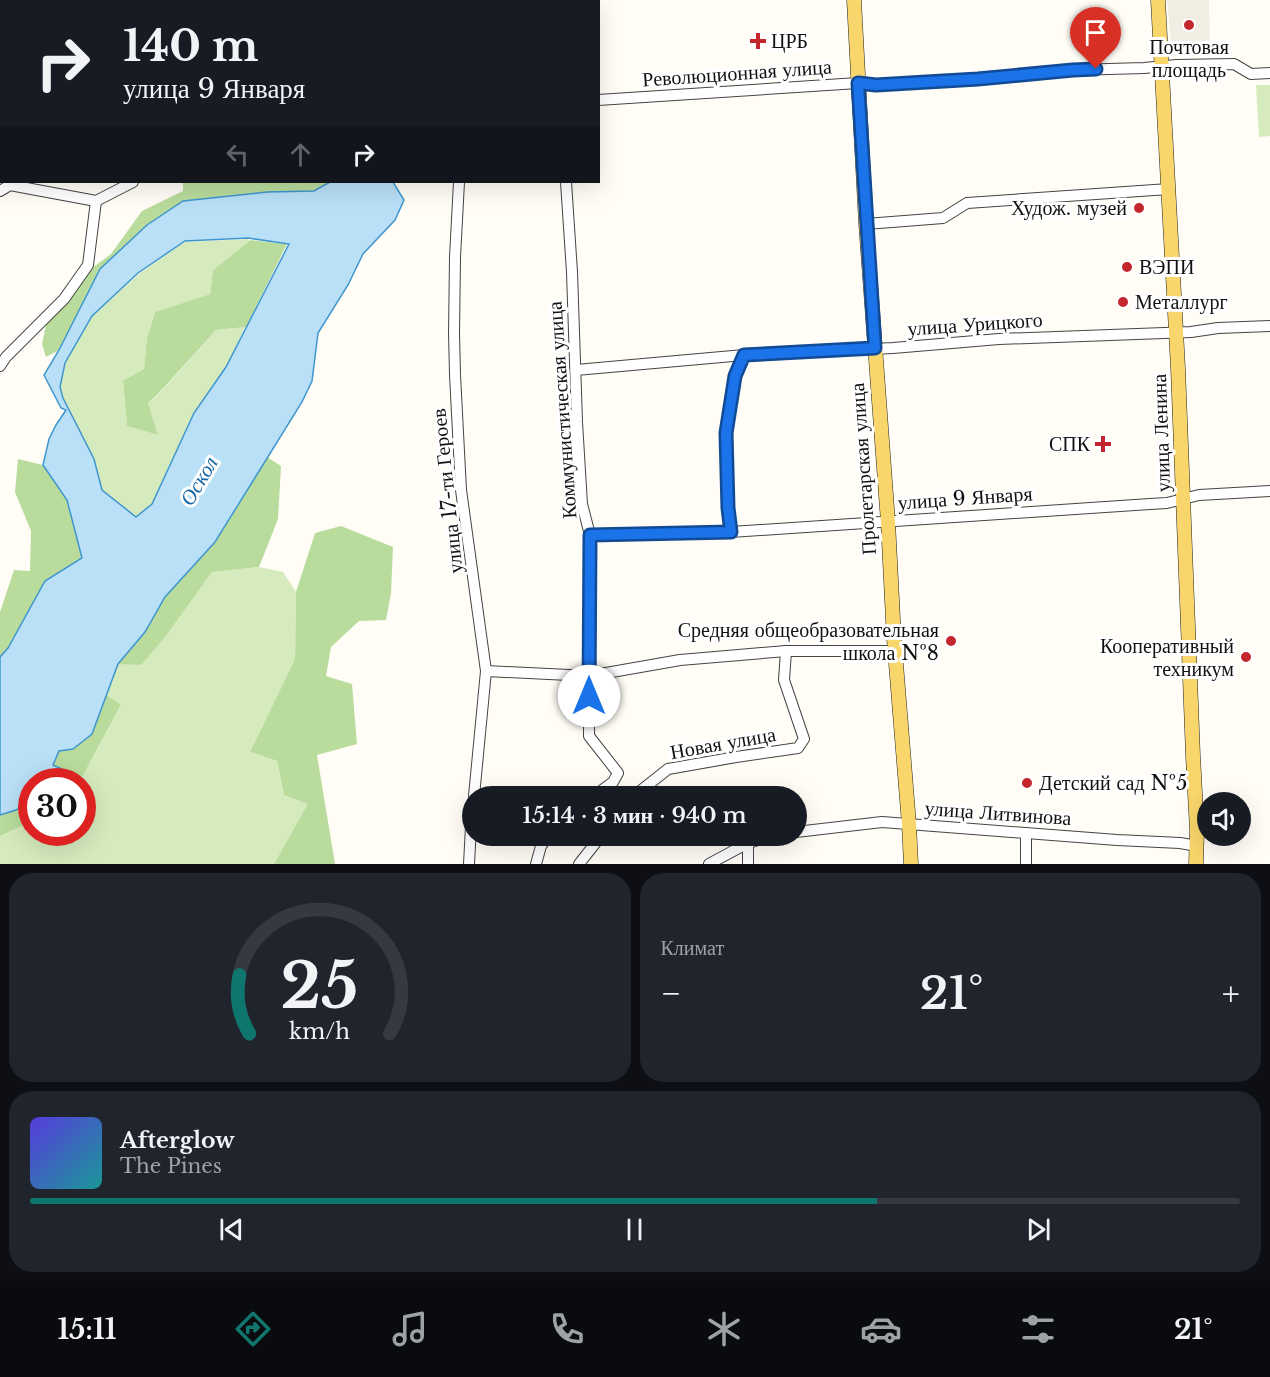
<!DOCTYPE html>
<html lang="ru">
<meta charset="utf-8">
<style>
:root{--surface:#171b24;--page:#20242c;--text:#f1f3f6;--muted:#9ea1a6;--line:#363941;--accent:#0f766e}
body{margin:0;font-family:"Libre Baskerville",serif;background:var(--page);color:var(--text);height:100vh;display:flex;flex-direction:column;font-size:22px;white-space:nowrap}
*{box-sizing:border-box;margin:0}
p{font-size:20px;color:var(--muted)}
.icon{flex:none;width:33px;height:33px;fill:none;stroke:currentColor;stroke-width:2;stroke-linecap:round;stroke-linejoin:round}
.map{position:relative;height:864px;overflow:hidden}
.details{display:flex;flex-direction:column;gap:9px;padding:9px;background:#0d0f14;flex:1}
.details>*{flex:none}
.top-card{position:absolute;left:0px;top:0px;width:600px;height:183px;box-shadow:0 6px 24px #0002;background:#171b24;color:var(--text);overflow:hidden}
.tools{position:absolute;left:1197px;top:792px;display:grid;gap:12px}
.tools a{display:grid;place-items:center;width:54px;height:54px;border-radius:50%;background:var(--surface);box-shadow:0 6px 24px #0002;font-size:30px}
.speed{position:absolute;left:18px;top:768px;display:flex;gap:12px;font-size:30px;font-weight:700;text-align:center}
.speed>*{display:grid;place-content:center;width:78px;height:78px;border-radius:50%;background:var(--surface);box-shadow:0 6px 24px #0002;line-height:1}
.speed .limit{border:9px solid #d22;background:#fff;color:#111}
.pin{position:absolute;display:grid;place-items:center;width:51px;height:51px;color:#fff;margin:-62px -26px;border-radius:50% 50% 50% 0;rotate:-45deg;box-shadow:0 0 6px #0007}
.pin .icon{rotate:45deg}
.me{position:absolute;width:66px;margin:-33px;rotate:0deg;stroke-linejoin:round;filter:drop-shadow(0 0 4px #0008)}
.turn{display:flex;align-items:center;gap:21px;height:126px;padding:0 24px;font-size:27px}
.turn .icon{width:78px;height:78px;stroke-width:2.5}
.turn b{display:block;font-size:42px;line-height:51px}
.lanes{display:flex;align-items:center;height:57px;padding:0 24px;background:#0003;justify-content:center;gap:30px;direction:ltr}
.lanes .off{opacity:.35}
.big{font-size:45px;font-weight:600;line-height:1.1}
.details .widget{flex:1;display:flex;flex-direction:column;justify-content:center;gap:9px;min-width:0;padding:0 21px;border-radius:24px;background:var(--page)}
.details .dial{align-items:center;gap:0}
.dial svg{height:156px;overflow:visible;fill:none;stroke:var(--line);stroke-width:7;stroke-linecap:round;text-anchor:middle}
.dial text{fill:var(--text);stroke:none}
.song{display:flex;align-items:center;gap:18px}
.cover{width:72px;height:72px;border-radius:9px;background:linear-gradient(135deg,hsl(250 70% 55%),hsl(180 70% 35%))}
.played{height:6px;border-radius:3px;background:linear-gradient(90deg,var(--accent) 70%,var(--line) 70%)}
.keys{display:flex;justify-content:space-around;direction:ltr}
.heat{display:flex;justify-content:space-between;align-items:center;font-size:33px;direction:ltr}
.details .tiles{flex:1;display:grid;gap:9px;grid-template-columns:1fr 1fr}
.widget:last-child{grid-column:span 2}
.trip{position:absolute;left:462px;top:786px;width:345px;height:60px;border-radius:30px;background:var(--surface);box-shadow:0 6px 24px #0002;font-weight:600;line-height:60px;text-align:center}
.tabs{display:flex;height:96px;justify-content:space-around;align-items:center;background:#090b0e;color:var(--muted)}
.tabs .icon{width:42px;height:42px}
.tabs .on{color:var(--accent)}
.tabs b{font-size:27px;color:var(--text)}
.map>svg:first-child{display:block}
.green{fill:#d5ebbd}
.forest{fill:#b9dc9c}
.plaza{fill:#f1ede2}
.water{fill:#b9e0f7;stroke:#3f96cf;stroke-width:1.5;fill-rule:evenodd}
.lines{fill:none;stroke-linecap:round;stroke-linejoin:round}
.minor-casing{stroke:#444;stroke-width:12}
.major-casing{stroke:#222;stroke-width:15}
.minor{stroke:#fff;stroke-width:10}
.major{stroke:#f9d66b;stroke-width:14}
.route-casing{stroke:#114b97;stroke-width:15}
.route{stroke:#1a73e8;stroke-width:10}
.poi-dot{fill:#c4262e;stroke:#fff;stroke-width:2}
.labels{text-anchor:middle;stroke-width:6;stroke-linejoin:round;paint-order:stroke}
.poi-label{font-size:20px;fill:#111;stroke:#fff;text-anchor:start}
.street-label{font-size:20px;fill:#111;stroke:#fff}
.water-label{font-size:21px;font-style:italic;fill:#1768a6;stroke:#fff}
</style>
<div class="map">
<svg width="1270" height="864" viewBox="0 0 1270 864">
<rect width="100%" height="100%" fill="#fffdf5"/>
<g class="green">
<path d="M0,0H182V2H2V91L0,92Z"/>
<path d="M1256,85H1270V136L1259,137Z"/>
<path d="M248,239V242L213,270L210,294L155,312L147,338L144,369L123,382L127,426L158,435L148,403L159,394L216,330L245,327L226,367L194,413L152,504L136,518L102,490L94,459L63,398L60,387L65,363L92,316L139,274L185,242Z"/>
<path d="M259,567L283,572L296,592L295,659L250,752L277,761L284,795L309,804L274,864H0V836L24,825L31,819L32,832H82V782L80,781L121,706L106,695L118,664H141L166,636L212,572Z"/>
</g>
<g class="forest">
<path d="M183,182L296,183L330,182L314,191L267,192L100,268L59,350L46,357L42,344L46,325L67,301L92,268L111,254L142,211L183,191Z"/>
<path d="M249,240L287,244L246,327L216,330L159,393L148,403L158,435L127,426L123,381L144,369L147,338L155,312L210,294L213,270L248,242Z"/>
<path d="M267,457L281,466L278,519L259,567L212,572L166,636L141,665L118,664L145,632L165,597L215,542Z"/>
<path d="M18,459L43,465L67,500L82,558L67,567L8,648L0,657V612L14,570L30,571L31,531L15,492Z"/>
<path d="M341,526L393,547L391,593L386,620L359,621L331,647L326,676L352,684L357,744L317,755L335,864H274L308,804L284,795L277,761L250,752L295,659L296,592L315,533Z"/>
<path d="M106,695L121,705L80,781L51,782L62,769L53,766L59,751L73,749L92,734Z"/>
<path d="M31,800V819L24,825L0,836V815L16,810Z"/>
</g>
<path class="plaza" d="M1167,0H1209L1210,56H1175L1172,54Z"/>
<path class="water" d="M330,182H393L404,200L395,220L363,254L348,285L318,333L312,381L302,402L215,542L165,597L145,632L118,664L92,734L73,749L59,751L53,765L62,769L51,781L32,782L31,800L16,810L0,815V657L8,648L45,581L82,558L67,500L43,465L49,439L56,425L66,410L61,408L44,375L59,350L100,269L147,225L183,201L267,192L314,191ZM248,238L289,244L226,367L194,413L152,504L136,517L102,490L94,459L63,398L60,387L65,363L92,316L138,273L185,241Z"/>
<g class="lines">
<defs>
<g id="minor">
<path d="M273,0V2"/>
<path d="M453,0V2"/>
<path d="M553,0V2"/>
<path d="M598,100L858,83L876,85L978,79L1073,70L1144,68L1177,65L1234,64L1251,74L1270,73"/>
<path d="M459,182L455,257L454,333L455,375L461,490L486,671L474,796"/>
<path d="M566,182L572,272L577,422L582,504L590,535L589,736L618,773L613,782L594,796"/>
<path d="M0,191L10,185L96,201L133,182"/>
<path d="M866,224L943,218L967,203L1169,189"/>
<path d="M0,366L6,357L64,299L88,265L96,201"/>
<path d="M576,370L744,355L893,348L999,339L1191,332L1218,328L1270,326"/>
<path d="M731,532L728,508L727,433L735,377L744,355"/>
<path d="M590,535L731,532L1150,504L1167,503L1199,495L1270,491"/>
<path d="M486,671L589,676L680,660L786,651H895"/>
<path d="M634,796L668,769L736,757L798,748L804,739L784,680L786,651"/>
<path d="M796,832L882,822L1117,840L1180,843L1197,846"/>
<path d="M748,843V864"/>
<path d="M469,864L472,808"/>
<path d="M536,864L541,846L548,836"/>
<path d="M579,864L601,836"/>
<path d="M709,864L748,843L772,836"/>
<path d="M1026,864V833"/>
</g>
<g id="major">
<path d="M854,0L866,224L888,522L894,639L909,824L911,864"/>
<path d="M1158,0L1178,368L1193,756L1197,830L1196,864"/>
</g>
</defs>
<use href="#minor" class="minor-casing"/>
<use href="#major" class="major-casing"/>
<use href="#minor" class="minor"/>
<use href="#major" class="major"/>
</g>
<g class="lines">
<defs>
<path id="route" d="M589,696L590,535L731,532L728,508L726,433L735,376L744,355L875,348L858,83L876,85L978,79L1073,70L1096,69"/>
</defs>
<use href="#route" class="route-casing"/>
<use href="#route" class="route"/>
</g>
<g class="poi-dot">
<circle cx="1189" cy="25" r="6"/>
<path d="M755 32h6v6h6v6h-6v6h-6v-6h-6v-6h6z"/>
<circle cx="1139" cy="208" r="6"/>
<circle cx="1127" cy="267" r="6"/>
<circle cx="1123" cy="302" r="6"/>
<path d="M1100 435h6v6h6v6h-6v6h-6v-6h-6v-6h6z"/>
<circle cx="951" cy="641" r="6"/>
<circle cx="1246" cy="657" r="6"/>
<circle cx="1027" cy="783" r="6"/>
</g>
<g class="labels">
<g class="poi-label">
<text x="771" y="48">ЦРБ</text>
<text x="1189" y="54" text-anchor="middle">Почтовая<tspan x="1189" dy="23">площадь</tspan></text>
<text x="1127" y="215" text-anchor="end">Худож. музей</text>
<text x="1139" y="274">ВЭПИ</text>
<text x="1135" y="309">Металлург</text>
<text x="1090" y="451" text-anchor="end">СПК</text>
<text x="939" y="637" text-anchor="end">Средняя общеобразовательная<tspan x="939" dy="23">школа №8</tspan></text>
<text x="1234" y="653" text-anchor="end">Кооперативный<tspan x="1234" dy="23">техникум</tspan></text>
<text x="1039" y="790">Детский сад №5</text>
</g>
<g class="street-label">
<text transform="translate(737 73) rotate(-4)" y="7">Революционная улица</text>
<text transform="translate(975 324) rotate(-4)" y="7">улица Урицкого</text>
<text transform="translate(562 410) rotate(-94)" y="7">Коммунистическая улица</text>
<text transform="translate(1161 433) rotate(-92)" y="7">улица Ленина</text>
<text transform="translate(863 469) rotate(-94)" y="7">Пролетарская улица</text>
<text transform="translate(447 491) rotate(-96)" y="7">улица 17-ти Героев</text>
<text transform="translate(965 498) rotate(-4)" y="7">улица 9 Января</text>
<text transform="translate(723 743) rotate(-10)" y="7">Новая улица</text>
<text transform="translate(998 813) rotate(4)" y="7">улица Литвинова</text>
</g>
<g class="water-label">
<text transform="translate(199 481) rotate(-59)" y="7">Оскол</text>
</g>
</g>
</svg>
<div class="tools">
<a><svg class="icon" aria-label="sound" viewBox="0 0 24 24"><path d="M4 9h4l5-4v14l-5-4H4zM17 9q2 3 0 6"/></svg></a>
</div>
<div class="speed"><div class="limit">30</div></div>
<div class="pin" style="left:1096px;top:69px;background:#d93025"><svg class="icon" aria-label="arrive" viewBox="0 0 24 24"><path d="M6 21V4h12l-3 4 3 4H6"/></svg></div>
<svg class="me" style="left:589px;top:696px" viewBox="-20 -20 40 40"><circle r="19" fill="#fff"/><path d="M0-13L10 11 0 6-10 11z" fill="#1a73e8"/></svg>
<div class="trip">15:14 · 3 мин · 940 m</div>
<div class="top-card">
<div class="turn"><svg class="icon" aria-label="right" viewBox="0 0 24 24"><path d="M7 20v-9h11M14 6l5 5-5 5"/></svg><div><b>140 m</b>улица 9 Января</div></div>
<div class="lanes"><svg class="icon off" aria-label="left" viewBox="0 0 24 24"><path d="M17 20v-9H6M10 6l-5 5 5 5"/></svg><svg class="icon off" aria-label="ahead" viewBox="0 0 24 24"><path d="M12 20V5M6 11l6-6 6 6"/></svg><svg class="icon" aria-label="right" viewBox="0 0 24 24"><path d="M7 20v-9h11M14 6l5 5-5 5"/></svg></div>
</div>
</div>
<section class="details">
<div class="tiles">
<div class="widget dial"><svg viewBox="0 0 100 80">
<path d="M14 69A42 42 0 1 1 86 69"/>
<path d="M14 69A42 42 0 0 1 9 39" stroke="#0f766e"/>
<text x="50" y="56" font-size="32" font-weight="700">25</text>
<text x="50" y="72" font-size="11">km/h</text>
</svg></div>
<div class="widget"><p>Климат</p>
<div class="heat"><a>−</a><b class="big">21°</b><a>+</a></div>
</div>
<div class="widget">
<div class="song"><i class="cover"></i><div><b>Afterglow</b><p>The Pines</p></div></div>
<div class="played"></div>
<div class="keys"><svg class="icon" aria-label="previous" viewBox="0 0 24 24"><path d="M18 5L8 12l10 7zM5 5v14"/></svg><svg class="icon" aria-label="pause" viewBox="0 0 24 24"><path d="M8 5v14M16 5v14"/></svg><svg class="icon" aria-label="next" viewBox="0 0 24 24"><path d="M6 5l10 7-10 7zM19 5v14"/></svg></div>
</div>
</div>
</section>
<nav class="tabs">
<b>15:11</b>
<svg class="icon on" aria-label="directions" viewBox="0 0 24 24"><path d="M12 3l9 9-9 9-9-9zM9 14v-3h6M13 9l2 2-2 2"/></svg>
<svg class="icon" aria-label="music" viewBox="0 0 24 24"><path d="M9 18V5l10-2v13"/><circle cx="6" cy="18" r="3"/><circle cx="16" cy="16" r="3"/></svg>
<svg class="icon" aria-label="phone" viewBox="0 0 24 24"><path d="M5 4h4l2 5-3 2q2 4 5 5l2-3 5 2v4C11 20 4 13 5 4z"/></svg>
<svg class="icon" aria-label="climate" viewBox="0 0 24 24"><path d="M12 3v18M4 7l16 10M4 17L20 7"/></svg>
<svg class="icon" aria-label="car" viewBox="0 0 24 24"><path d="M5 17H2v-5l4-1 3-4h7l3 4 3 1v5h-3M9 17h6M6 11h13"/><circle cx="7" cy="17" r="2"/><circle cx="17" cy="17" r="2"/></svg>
<svg class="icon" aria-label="filters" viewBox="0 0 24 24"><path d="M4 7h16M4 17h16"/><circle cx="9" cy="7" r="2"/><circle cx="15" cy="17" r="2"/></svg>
<b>21°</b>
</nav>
